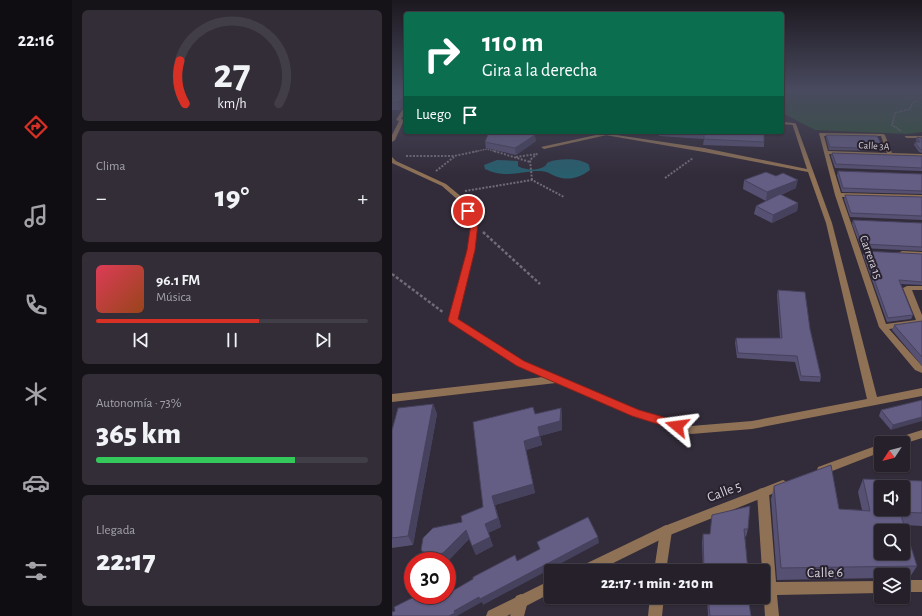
<!DOCTYPE html>
<html lang="es">
<meta charset="utf-8">
<style>
:root{--surface:#26202b;--page:#322d37;--text:#f1f3f6;--muted:#a4a3a9;--line:#423e47;--accent:#d93025}
body{margin:0;font-family:"Alegreya Sans",sans-serif;background:var(--page);color:var(--text);height:100vh;display:flex;flex-direction:column;font-size:15px;white-space:nowrap}
*{box-sizing:border-box;margin:0}
p{font-size:13px;color:var(--muted)}
.icon{flex:none;width:22px;height:22px;fill:none;stroke:currentColor;stroke-width:2;stroke-linecap:round;stroke-linejoin:round}
.map{position:relative;flex:1;overflow:hidden}
.details{display:flex;flex-direction:column;gap:10px;padding:10px;background:#151218;width:320px}
.details>*{flex:none}
.top-card{position:absolute;left:12px;top:12px;width:380px;height:122px;border-radius:4px;box-shadow:0 1px 3px #0004,0 0 0 1px var(--line);background:#0b6e4f;color:#fff;overflow:hidden}
.needle{width:26px;rotate:234deg}
.controls{position:absolute;left:482px;top:436px;display:grid;gap:8px}
.controls a{display:grid;place-items:center;width:36px;height:36px;border-radius:4px;background:var(--surface);box-shadow:0 1px 3px #0004,0 0 0 1px var(--line);font-size:20px}
.speed{position:absolute;left:12px;top:552px;display:flex;gap:8px;font-size:20px;font-weight:700;text-align:center}
.speed>*{display:grid;place-content:center;width:52px;height:52px;border-radius:50%;background:var(--surface);box-shadow:0 1px 3px #0004,0 0 0 1px var(--line);line-height:1}
.speed .limit{border:6px solid #d22;background:#fff;color:#111}
.pin{position:absolute;display:grid;place-items:center;width:34px;height:34px;color:#fff;margin:-17px;border:2px solid #fff;border-radius:50%;box-shadow:0 1px 4px #0007}
.me{position:absolute;width:44px;margin:-22px;rotate:286deg;stroke-linejoin:round;filter:drop-shadow(0 0 3px #0008)}
.turn{display:flex;align-items:center;gap:14px;height:84px;padding:0 12px;font-size:18px}
.turn .icon{width:52px;height:52px;stroke-width:2.5}
.turn b{display:block;font-size:28px;line-height:34px}
.then{display:flex;align-items:center;height:38px;padding:0 12px;background:#0003;gap:8px;font-size:15px}
.big{font-size:30px;font-weight:800;line-height:1.1}
.details .widget{flex:1;display:flex;flex-direction:column;justify-content:center;gap:6px;min-width:0;padding:0 14px;border-radius:6px;background:var(--page)}
.details .dial{align-items:center;gap:0}
.dial svg{height:104px;overflow:visible;fill:none;stroke:var(--line);stroke-width:7;stroke-linecap:round;text-anchor:middle}
.dial text{fill:var(--text);stroke:none}
.song{display:flex;align-items:center;gap:12px}
.cover{width:48px;height:48px;border-radius:6px;background:linear-gradient(135deg,hsl(350 70% 55%),hsl(20 70% 35%))}
.played{height:4px;border-radius:2px;background:linear-gradient(90deg,var(--accent) 60%,var(--line) 60%)}
.keys{display:flex;justify-content:space-around;direction:ltr}
.heat{display:flex;justify-content:space-between;align-items:center;font-size:22px;direction:ltr}
.charge{height:6px;border-radius:3px;background:linear-gradient(90deg,#34c759 73%,var(--line) 0)}
.trip{position:absolute;left:152px;top:564px;width:226px;height:40px;border-radius:4px;background:var(--surface);box-shadow:0 1px 3px #0004,0 0 0 1px var(--line);font-weight:800;line-height:40px;text-align:center}
main{display:flex;flex:1;min-height:0}
.tabs{display:flex;flex-direction:column;width:72px;justify-content:space-around;align-items:center;background:#0f0d11;color:var(--muted)}
.tabs .icon{width:28px;height:28px}
.tabs .selected{color:var(--accent)}
.tabs b{font-size:18px;color:var(--text)}
.map>svg:first-child{display:block}
.green{fill:#30523a}
.water{fill:#285e6d}
.lines{fill:none;stroke-linecap:round;stroke-linejoin:round}
.path-far2{stroke:#726b77;stroke-width:1.5;stroke-dasharray:1.5 1;stroke-linecap:butt}
.path-far1{stroke:#726b77;stroke-width:2;stroke-dasharray:2 1.5;stroke-linecap:butt}
.path{stroke:#726b77;stroke-width:2.5;stroke-dasharray:3 2;stroke-linecap:butt}
.lane{fill:#8f7256;fill-rule:evenodd}
.street{fill:#8f7256;fill-rule:evenodd}
.wall{fill:#565072}
.shaded-wall{fill:#46415c}
.building{fill:#645d84;stroke:#46415c;fill-rule:evenodd}
.route{fill:#d93025;stroke:#8d1f18}
.labels{text-anchor:middle;stroke-width:4;stroke-linejoin:round;paint-order:stroke}
.far-street-label{font-size:10px;fill:#d4cfd8;stroke:#28212e}
.street-label{font-size:12px;fill:#d4cfd8;stroke:#28212e}
.near-street-label{font-size:14px;fill:#d4cfd8;stroke:#28212e}
</style>
<main>
<nav class="tabs">
<b>22:16</b>
<svg class="icon selected" aria-label="directions" viewBox="0 0 24 24"><path d="M12 3l9 9-9 9-9-9zM9 14v-3h6M13 9l2 2-2 2"/></svg>
<svg class="icon" aria-label="music" viewBox="0 0 24 24"><path d="M9 18V5l10-2v13"/><circle cx="6" cy="18" r="3"/><circle cx="16" cy="16" r="3"/></svg>
<svg class="icon" aria-label="phone" viewBox="0 0 24 24"><path d="M5 4h4l2 5-3 2q2 4 5 5l2-3 5 2v4C11 20 4 13 5 4z"/></svg>
<svg class="icon" aria-label="climate" viewBox="0 0 24 24"><path d="M12 3v18M4 7l16 10M4 17L20 7"/></svg>
<svg class="icon" aria-label="car" viewBox="0 0 24 24"><path d="M5 17H2v-5l4-1 3-4h7l3 4 3 1v5h-3M9 17h6M6 11h13"/><circle cx="7" cy="17" r="2"/><circle cx="17" cy="17" r="2"/></svg>
<svg class="icon" aria-label="filters" viewBox="0 0 24 24"><path d="M4 7h16M4 17h16"/><circle cx="9" cy="7" r="2"/><circle cx="15" cy="17" r="2"/></svg>
</nav>
<section class="details">
<div class="widget dial"><svg viewBox="0 0 100 80">
<path d="M14 69A42 42 0 1 1 86 69"/>
<path d="M14 69A42 42 0 0 1 10 36" stroke="#d93025"/>
<text x="50" y="56" font-size="32" font-weight="700">27</text>
<text x="50" y="72" font-size="11">km/h</text>
</svg></div>
<div class="widget"><p>Clima</p>
<div class="heat"><a>−</a><b class="big">19°</b><a>+</a></div>
</div>
<div class="widget">
<div class="song"><i class="cover"></i><div><b>96.1 FM</b><p>Música</p></div></div>
<div class="played"></div>
<div class="keys"><svg class="icon" aria-label="previous" viewBox="0 0 24 24"><path d="M18 5L8 12l10 7zM5 5v14"/></svg><svg class="icon" aria-label="pause" viewBox="0 0 24 24"><path d="M8 5v14M16 5v14"/></svg><svg class="icon" aria-label="next" viewBox="0 0 24 24"><path d="M6 5l10 7-10 7zM19 5v14"/></svg></div>
</div>
<div class="widget"><p>Autonomía · 73%</p><b class="big">365 km</b><div class="charge"></div></div>
<div class="widget"><p>Llegada</p><b class="big">22:17</b></div>
</section>
<div class="map">
<svg width="530" height="616" viewBox="0 0 530 616">
<rect width="100%" height="100%" fill="#322b39"/>
<path class="green" d="M390,89H530V132L516,134L423,130L390,113Z"/>
<path class="water" d="M105,160L126,161V166C132,170 147,171 153,166C156,163 154,163 157,162C167,158 190,158 197,165L198,170C189,177 177,181 166,177C159,175 156,171 148,171C127,171 114,179 93,169L92,165Z"/>
<g class="lines">
<g class="path-far2">
<path d="M509,131L500,125L503,113L518,109L520,103L527,101"/>
<path d="M81,152L95,149L105,152"/>
</g>
<g class="path-far1">
<path d="M102,151L138,162"/>
<path d="M14,156H62L86,151"/>
<path d="M124,157L145,154"/>
<path d="M44,171L62,157"/>
<path d="M273,178L301,158"/>
<path d="M140,180L138,160L146,153"/>
<path d="M73,191L140,180L172,197"/>
</g>
<g class="path">
<path d="M91,232L148,284"/>
<path d="M0,274L52,313"/>
</g>
<g class="lane">
<path d="M390,122L402,123L404,124L402,125L390,124Z"/>
<path d="M211,133L312,148L315,150L312,152L213,135L211,134Z"/>
<path d="M427,133L491,134L493,135L500,153L530,154V158L437,154L449,193L530,195V199L450,197L494,324L524,320L511,288L515,286H530V290H520L530,315V325L497,329L530,366V373L523,370L487,327L443,195ZM432,136H489L495,153L436,151Z"/>
<path d="M513,136H530V138H515L513,137Z"/>
<path d="M510,251L530,252V256L508,254L506,253Z"/>
<path d="M371,488L375,489L377,493L384,582L489,581V593L385,595L387,616H373L365,493L367,489Z"/>
<path d="M274,525L278,527L280,531L274,571H262L268,531L270,527Z"/>
<rect x="511" y="580" width="19" height="12"/>
<path d="M129,594L134,596L136,601L132,616H118L124,596Z"/>
<path d="M258,597H272L270,616H256Z"/>
</g>
<g class="street">
<path d="M12,107H14V111L9,119L12,120L3,140L0,142V135L7,121L4,120Z"/>
<path d="M400,123L404,124L440,223L485,397L530,388V396L360,429L299,434L241,416L164,383L0,402V394L151,377L126,366L58,322L57,320L76,249L79,223L66,200L50,186L0,163V157L4,161L54,184L71,198L85,223L82,249L65,319L132,362L247,410L299,426L360,421L475,399L434,223L416,172L312,152L309,150L312,148L415,169Z"/>
<path d="M213,133L215,134V135L152,149L149,147Z"/>
<path d="M530,430V438L511,444V443H497L498,440Z"/>
<path d="M489,444V452L430,475L426,473L425,470L426,467Z"/>
<path d="M391,480L395,482L397,485L395,488L278,535L205,571H185L187,567L270,527Z"/>
<path d="M159,580V593L115,616H94L96,611Z"/>
</g>
</g>
<g class="wall">
<path d="M0,89H14V106H12L8,110H0Z"/>
<path d="M267,132H372V147L311,145L312,139L267,136Z"/>
<path d="M434,135L492,149V151L437,150L434,138Z"/>
<path d="M525,137L530,138V153L527,152L522,145L523,142H525L524,140Z"/>
<path d="M144,141L124,155L94,148L93,142Z"/>
<path d="M440,153L530,156V171L443,168L439,156Z"/>
<path d="M446,171L530,174V194L450,192L445,175Z"/>
<path d="M352,180L404,188L389,195L406,203L405,211L380,223L362,214L364,206L374,201L351,189Z"/>
<path d="M453,195L530,197V220L458,217L452,199Z"/>
<path d="M461,220L530,223V251L469,248L460,224Z"/>
<path d="M472,251L530,254V285L508,284L521,315L519,319L495,322L471,255Z"/>
<path d="M386,290L418,329L429,377L428,382L408,381L403,362L345,358L343,343L344,338H388L385,295Z"/>
<path d="M530,321V366L500,330L502,325Z"/>
<path d="M530,400L499,430L487,416L489,410Z"/>
<path d="M41,404L45,414L21,545L0,548V430Z"/>
<path d="M169,408L170,417V430L148,436L150,445L134,450L143,493L103,505L109,527L96,533L101,546L84,555L77,539L55,562V561H38L34,558L29,550L70,522L91,507L143,414Z"/>
<path d="M471,479L530,481V526L512,525L525,566L518,577L511,578V575H489V578L385,580L379,499L382,486L447,509L470,510L466,492Z"/>
<path d="M320,515L356,529L354,537L353,536L356,571H311L310,542L311,534H318Z"/>
<path d="M315,597H356L359,616H316Z"/>
</g>
<g class="shaded-wall">
<path d="M10,98L12,106L8,110L6,102Z"/>
<path d="M143,135L144,141L124,155L123,148Z"/>
<path d="M406,180L404,188L374,201L375,192Z"/>
<path d="M406,203L405,211L380,223L381,215Z"/>
<path d="M41,404L45,414L21,545L16,536Z"/>
<path d="M169,408L170,417V430L148,436L146,427Z"/>
<path d="M530,417V421L499,430L501,425Z"/>
<path d="M148,436L150,445L134,450L143,493L103,505L109,527L96,533L93,524L100,496L132,441Z"/>
<path d="M74,530L77,539L55,562V561H41L38,556Z"/>
<path d="M98,537L101,546L84,555L80,546Z"/>
<path d="M206,537L207,543L91,605L90,602L65,616H57L62,611L87,597Z"/>
</g>
<g class="building">
<path d="M0,89H14V102H13V99L10,98L6,102L0,103Z"/>
<path d="M97,132H129L143,135L123,148L93,142Z"/>
<path d="M293,132H372V142L312,139V133Z"/>
<path d="M434,135L485,136L492,149L438,147Z"/>
<path d="M525,137L530,138V150L528,149L523,142H528Z"/>
<path d="M440,153L530,156V168L444,164Z"/>
<path d="M446,171L530,174V191L451,188Z"/>
<path d="M374,172L384,176L391,173L406,180L375,192L352,180Z"/>
<path d="M388,194L406,203L381,215L364,206Z"/>
<path d="M453,195L530,197V216L459,213Z"/>
<path d="M461,220L530,223V247L470,244Z"/>
<path d="M472,251L530,254V282L507,280L521,315L496,318Z"/>
<path d="M386,290L413,292L418,329L429,377L409,376L405,356L346,353L344,338H390Z"/>
<path d="M530,321V357L502,325Z"/>
<path d="M530,400V417L501,425L489,410Z"/>
<path d="M41,404L16,536L0,538V430L6,408Z"/>
<path d="M141,407L143,414L169,408L168,421L146,427L148,436L132,441L141,484L100,496L106,518L93,524L98,537L80,546L74,530L51,553L38,556L29,550L31,538L41,528L70,522L69,516L91,507L81,422Z"/>
<path d="M439,465L447,509L478,511L471,479L530,481V513L508,512L525,566L389,568L382,486ZM489,487H511V509H489ZM489,531H511V553H489Z"/>
<path d="M358,506L356,529H352L356,571H312L311,534H318L320,515Z"/>
<path d="M196,517L206,537L88,599L87,597L62,611L63,613L57,616H0V612L3,611L2,607L26,595H28L29,600L39,595H55V587H56L57,593L81,579V577L123,555L125,561L148,549L145,542Z"/>
<path d="M316,597H356L359,616H318Z"/>
</g>
<linearGradient id="sky" x2="0" y2="1"><stop stop-color="#1c181f"/><stop offset="0.51" stop-color="#494a5f"/><stop offset="1" stop-color="#494a5f" stop-opacity="0"/></linearGradient>
<rect width="530" height="176" fill="url(#sky)"/>
<path class="route" d="M73,210H78L86,223L83,250L66,319L132,361L247,410L289,422L291,426L289,429L285,430L240,416L125,366L57,322L56,320L75,250L79,223L72,211Z"/>
<g class="labels">
<g class="far-street-label">
<text transform="translate(482 145) rotate(3)" y="4">Calle 3A</text>
</g>
<g class="street-label">
<text transform="translate(479 257) rotate(70)" y="4">Carrera 15</text>
</g>
<g class="near-street-label">
<text transform="translate(332 491) rotate(-21)" y="5">Calle 5</text>
<text transform="translate(433 572) rotate(-1)" y="5">Calle 6</text>
</g>
</g>
</svg>
<div class="controls">
<a><svg class="needle" viewBox="-14 -14 28 28"><path d="M0-13l5 13h-10z" fill="#e53935"/><path d="M0 13l5-13h-10z" fill="#a4a3a9"/></svg></a>
<a><svg class="icon" aria-label="sound" viewBox="0 0 24 24"><path d="M4 9h4l5-4v14l-5-4H4zM17 9q2 3 0 6"/></svg></a>
<a><svg class="icon" aria-label="search" viewBox="0 0 24 24"><circle cx="10" cy="10" r="6"/><path d="M15 15l6 6"/></svg></a>
<a><svg class="icon" aria-label="layers" viewBox="0 0 24 24"><path d="M12 4l9 5-9 5-9-5zM3 14l9 5 9-5"/></svg></a>
</div>
<div class="speed"><div class="limit">30</div></div>
<div class="pin" style="left:76px;top:211px;background:#d93025"><svg class="icon" aria-label="arrive" viewBox="0 0 24 24"><path d="M6 21V4h12l-3 4 3 4H6"/></svg></div>
<svg class="me" style="left:285px;top:426px" viewBox="-20 -20 40 40"><path d="M0-17L14 15 0 8-14 15z" fill="#d93025" stroke="#fff" stroke-width="4"/></svg>
<div class="trip">22:17 · 1 min · 210 m</div>
<div class="top-card">
<div class="turn"><svg class="icon" aria-label="right" viewBox="0 0 24 24"><path d="M7 20v-9h11M14 6l5 5-5 5"/></svg><div><b>110 m</b>Gira a la derecha</div></div>
<div class="then">Luego<svg class="icon" aria-label="arrive" viewBox="0 0 24 24"><path d="M6 21V4h12l-3 4 3 4H6"/></svg></div>
</div>
</div>
</main>
